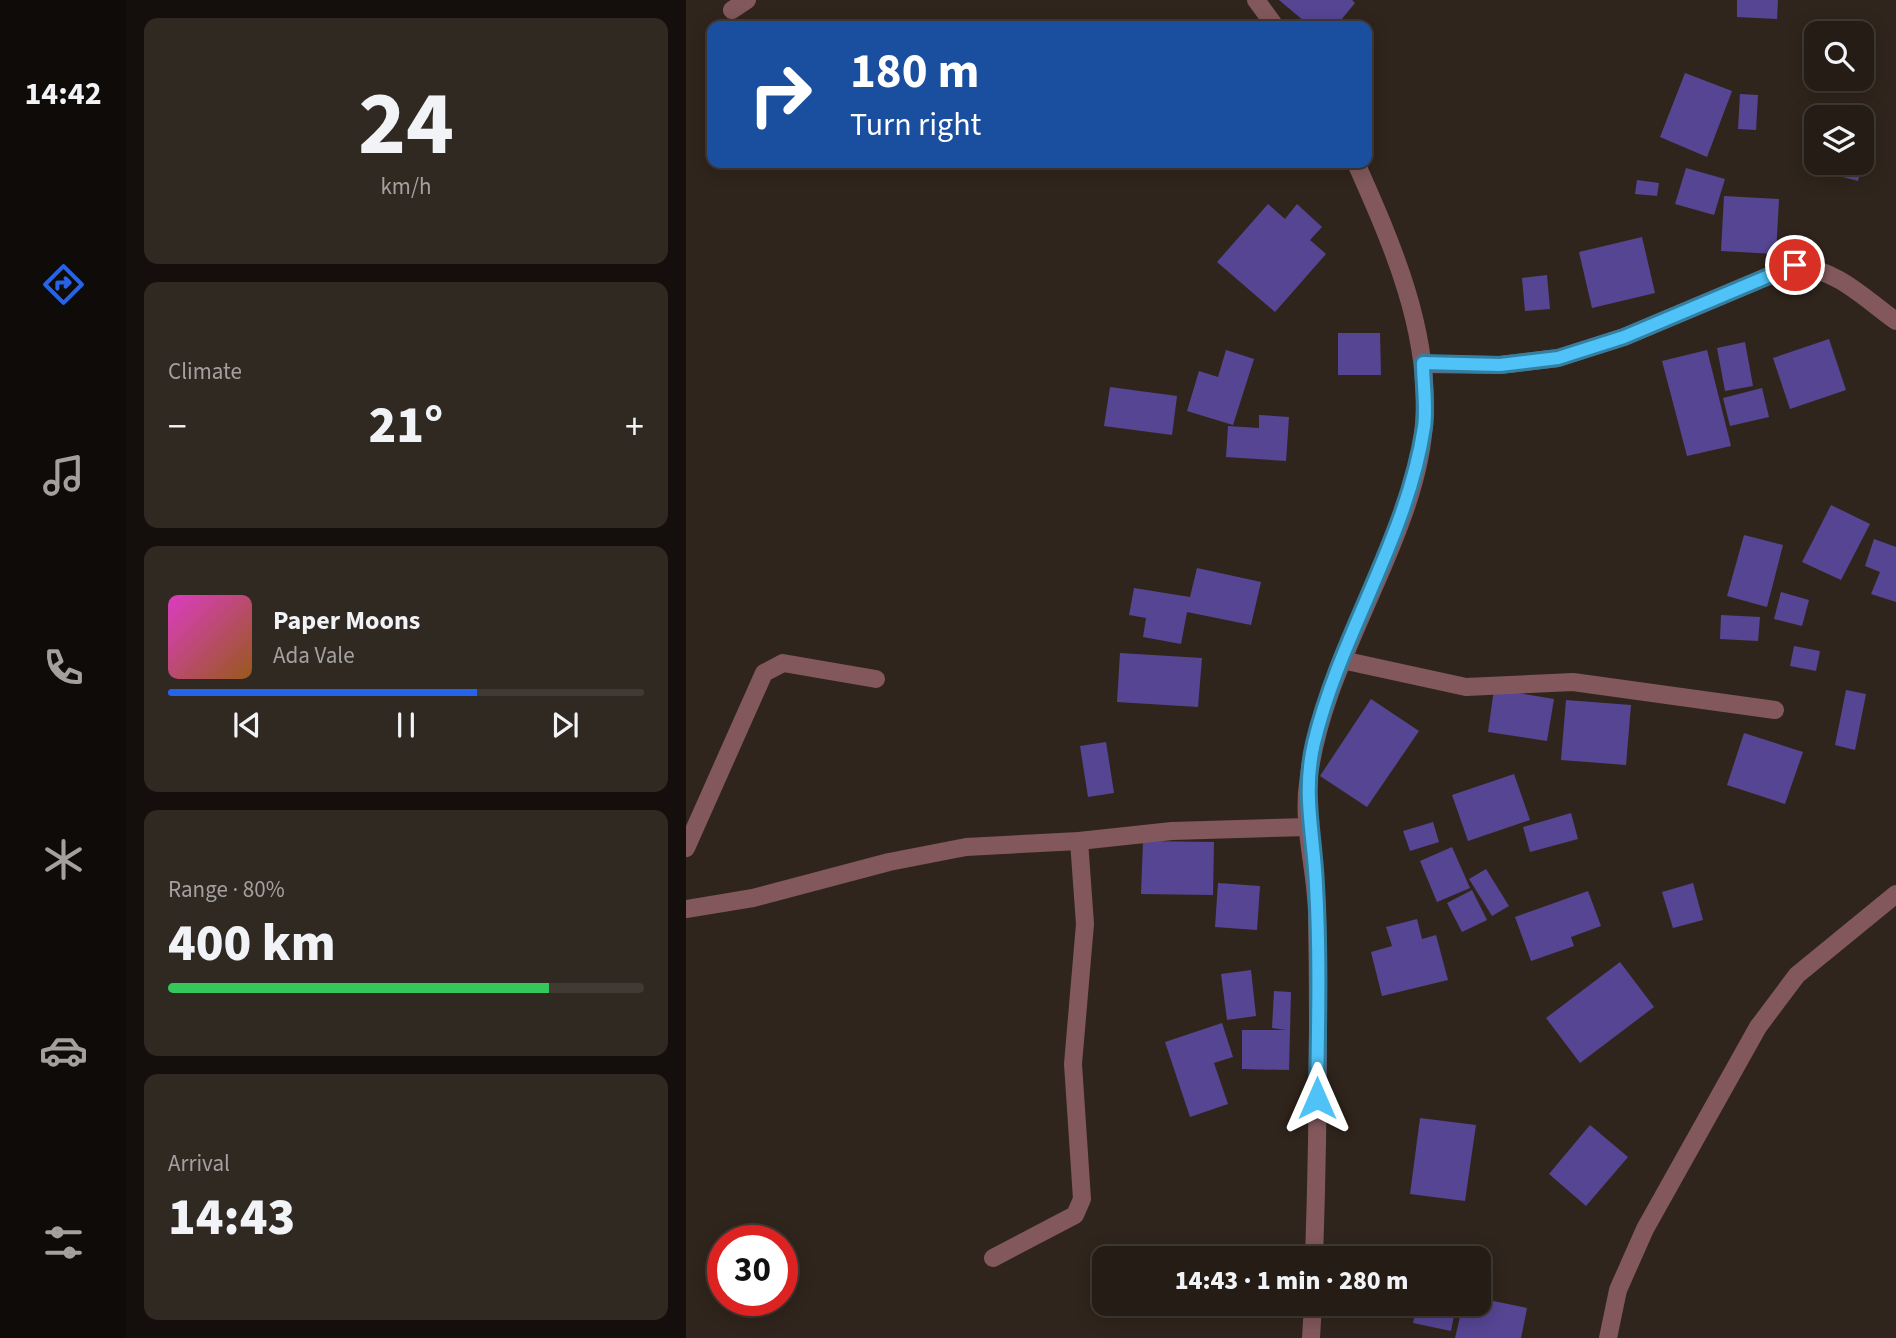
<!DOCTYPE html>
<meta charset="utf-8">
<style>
:root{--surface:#241c15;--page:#302922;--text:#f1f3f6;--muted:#a3a1a0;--line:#413a34;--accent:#2563eb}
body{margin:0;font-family:"Source Sans 3",sans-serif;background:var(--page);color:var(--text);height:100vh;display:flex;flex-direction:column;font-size:26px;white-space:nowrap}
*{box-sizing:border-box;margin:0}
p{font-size:23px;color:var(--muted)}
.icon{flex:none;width:38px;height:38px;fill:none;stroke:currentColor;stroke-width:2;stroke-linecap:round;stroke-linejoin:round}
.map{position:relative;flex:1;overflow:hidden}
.panel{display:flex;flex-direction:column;gap:18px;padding:18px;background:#140f0c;width:560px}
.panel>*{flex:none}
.top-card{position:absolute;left:21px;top:21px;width:665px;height:147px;border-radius:14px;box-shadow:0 4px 18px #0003,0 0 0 2px var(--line);background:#1a4fa0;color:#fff;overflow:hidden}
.tools{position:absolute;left:1118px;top:21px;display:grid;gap:14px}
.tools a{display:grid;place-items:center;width:70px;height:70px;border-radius:14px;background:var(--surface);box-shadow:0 4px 18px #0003,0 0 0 2px var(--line);font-size:35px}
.speed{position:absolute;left:21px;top:1225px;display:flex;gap:14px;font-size:35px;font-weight:700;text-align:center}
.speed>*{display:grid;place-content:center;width:91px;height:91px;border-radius:50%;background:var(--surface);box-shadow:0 4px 18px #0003,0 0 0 2px var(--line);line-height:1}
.speed .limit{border:10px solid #d22;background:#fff;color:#111}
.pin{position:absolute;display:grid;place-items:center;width:60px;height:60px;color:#fff;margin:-30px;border:4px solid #fff;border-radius:50%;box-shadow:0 2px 7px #0007}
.me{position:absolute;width:77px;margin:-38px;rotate:0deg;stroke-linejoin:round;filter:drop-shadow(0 0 5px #0008)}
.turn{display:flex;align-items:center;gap:24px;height:147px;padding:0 28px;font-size:32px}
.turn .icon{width:91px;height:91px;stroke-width:2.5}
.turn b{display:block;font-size:49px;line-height:60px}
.big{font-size:52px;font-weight:800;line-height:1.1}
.panel .tile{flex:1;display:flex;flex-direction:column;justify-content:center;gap:10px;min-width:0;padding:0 24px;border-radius:14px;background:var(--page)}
.panel .dial{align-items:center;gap:0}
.dial b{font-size:91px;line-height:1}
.song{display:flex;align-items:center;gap:21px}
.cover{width:84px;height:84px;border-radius:10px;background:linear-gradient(135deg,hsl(310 70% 55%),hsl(30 70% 35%))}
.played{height:7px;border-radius:4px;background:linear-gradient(90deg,var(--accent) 65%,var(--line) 65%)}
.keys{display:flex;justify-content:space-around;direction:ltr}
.heat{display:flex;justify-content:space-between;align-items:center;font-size:38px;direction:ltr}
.charge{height:10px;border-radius:5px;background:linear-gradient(90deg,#34c759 80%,var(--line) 0)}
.trip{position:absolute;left:406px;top:1246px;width:399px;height:70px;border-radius:14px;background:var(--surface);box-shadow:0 4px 18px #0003,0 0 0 2px var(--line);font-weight:800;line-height:70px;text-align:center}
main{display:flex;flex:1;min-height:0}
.menu{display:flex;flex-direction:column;width:126px;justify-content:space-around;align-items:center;background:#0e0b08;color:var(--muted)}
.menu .icon{width:49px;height:49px}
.menu .selected{color:var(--accent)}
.menu b{font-size:32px;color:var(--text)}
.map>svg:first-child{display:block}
.building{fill:#564593}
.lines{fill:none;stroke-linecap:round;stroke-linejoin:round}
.minor{stroke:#82585c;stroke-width:18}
.route-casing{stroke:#337fa1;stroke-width:18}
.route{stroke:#4fc3f7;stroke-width:12}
</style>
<main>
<nav class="menu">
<b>14:42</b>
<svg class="icon selected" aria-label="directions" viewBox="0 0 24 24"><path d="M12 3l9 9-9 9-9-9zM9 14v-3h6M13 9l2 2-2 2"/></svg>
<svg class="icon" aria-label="music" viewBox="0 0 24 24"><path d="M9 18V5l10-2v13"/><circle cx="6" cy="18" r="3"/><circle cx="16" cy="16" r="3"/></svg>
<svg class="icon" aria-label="phone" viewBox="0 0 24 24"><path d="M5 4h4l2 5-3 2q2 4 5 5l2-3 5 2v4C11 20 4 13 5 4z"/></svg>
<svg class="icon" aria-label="climate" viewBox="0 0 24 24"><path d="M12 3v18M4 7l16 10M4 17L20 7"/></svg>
<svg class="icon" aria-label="car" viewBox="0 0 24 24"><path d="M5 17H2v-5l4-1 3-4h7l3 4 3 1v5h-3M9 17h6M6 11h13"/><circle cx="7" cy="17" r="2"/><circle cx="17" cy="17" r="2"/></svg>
<svg class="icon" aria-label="filters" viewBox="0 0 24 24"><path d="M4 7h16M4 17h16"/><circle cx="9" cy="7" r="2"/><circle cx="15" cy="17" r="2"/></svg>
</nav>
<section class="panel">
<div class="tile dial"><b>24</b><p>km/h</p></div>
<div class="tile"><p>Climate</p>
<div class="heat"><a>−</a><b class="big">21°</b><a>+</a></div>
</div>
<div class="tile">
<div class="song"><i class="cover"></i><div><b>Paper Moons</b><p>Ada Vale</p></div></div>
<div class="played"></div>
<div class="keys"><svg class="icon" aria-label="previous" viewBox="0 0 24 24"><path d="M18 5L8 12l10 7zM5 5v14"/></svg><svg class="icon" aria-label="pause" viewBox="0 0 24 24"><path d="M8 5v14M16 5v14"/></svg><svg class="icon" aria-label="next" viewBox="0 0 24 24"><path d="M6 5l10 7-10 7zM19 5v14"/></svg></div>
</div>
<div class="tile"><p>Range · 80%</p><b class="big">400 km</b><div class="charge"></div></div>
<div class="tile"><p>Arrival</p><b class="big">14:43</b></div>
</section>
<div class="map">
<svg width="1210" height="1338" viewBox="0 0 1210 1338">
<rect width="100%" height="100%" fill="#30251c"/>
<g class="building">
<path d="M593,0H666L669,3L650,26H624Z"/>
<path d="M1051,0H1092L1091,19L1051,17Z"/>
<path d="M999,73L1046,91L1021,157L974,137Z"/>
<path d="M1054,94L1072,95L1070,130L1052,129Z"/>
<path d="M1126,132L1130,133V163H1176V144L1182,146L1172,181L1118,167Z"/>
<path d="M1000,168L1039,179L1028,215L989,204Z"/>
<path d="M951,180L973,183L971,196L949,194Z"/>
<path d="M1038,196L1093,199L1090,254L1035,251Z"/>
<path d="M582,204L599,219L611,204L636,227L624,240L640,254L589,312L531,262Z"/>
<path d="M956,237L969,293L906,308L893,252Z"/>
<path d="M861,275L864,309L839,311L836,278Z"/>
<path d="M652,333H694L695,375H652Z"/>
<path d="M1143,339L1160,390L1104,409L1087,358Z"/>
<path d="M1059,342L1067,386L1039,391L1031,348Z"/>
<path d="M540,350L568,359L547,425L501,411L513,371L532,377Z"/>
<path d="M1021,350L1045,446L1001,456L976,361Z"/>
<path d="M424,387L491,396L486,435L418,426Z"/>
<path d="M1076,388L1083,417L1044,426L1037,398Z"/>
<path d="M573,415L603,417L600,461L540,457L542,426L573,428Z"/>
<path d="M1145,505L1184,524L1155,580L1116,562Z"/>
<path d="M1058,535L1097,545L1081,607L1041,596Z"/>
<path d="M1188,539L1210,547V602L1185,594L1194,572L1179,566Z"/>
<path d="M511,568L575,582L565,625L501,612L495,644L457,637L460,618L443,615L448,588L504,597Z"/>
<path d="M1095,592L1123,600L1116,626L1088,619Z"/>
<path d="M1035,615L1074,617L1072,641L1034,639Z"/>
<path d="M1108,646L1134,651L1130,671L1104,666Z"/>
<path d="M434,653L516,658L512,707L431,702Z"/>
<path d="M808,689L868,699L861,741L802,732Z"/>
<path d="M1160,690L1180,694L1169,750L1149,745Z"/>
<path d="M685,699L733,731L681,807L634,776Z"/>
<path d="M880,700L945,705L940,765L875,760Z"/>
<path d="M1058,733L1117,752L1099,804L1041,785Z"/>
<path d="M420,742L428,793L402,797L394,746Z"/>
<path d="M828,774L844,820L782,841L766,795Z"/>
<path d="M885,813L892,839L844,852L837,827Z"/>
<path d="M747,822L753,842L724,851L717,831Z"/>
<path d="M457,841L528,842L527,895L455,894Z"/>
<path d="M766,847L784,888L751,902L734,861Z"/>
<path d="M800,869L823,906L806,916L783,879Z"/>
<path d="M532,883L574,886L571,930L529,927Z"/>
<path d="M1007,883L1017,920L987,928L976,892Z"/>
<path d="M786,890L801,920L776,932L761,903Z"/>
<path d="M902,891L915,926L885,937L888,946L845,961L829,917Z"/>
<path d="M731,919L736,939L750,935L762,980L696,996L685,952L706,946L700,927Z"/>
<path d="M934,962L968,1007L894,1063L860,1018Z"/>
<path d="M565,970L570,1016L541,1020L535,974Z"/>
<path d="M588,991L605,992L603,1070L556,1069V1030H600L586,1028Z"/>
<path d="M536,1023L547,1057L528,1063L542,1104L504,1117L479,1042Z"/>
<path d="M734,1118L790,1125L779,1201L724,1194Z"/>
<path d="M904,1125L942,1157L900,1206L863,1174Z"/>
<path d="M793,1298L841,1308L835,1338H769L777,1304H793Z"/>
<path d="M731,1304H770L765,1331L727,1323Z"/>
</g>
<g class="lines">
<g class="minor">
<path d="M570,0L589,26"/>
<path d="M46,10L61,0"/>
<path d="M737,364L814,365L872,358L938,337L1109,265C1155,272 1174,295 1210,321"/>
<path d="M656,660L780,687L887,682L1089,710"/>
<path d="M0,848L78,673L97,663L190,679"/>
<path d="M0,909L67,898L203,862L280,847L393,841L486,831L622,827"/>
<path d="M307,1258L389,1215L396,1199L387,1064L399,924L393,841"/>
<path d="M628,1258C632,1143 633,1028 631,913C630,870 616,825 622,783C630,712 663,645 691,580C712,532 735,476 738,423C745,332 706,244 670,163"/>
<path d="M625,1338L627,1304"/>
<path d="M922,1338L932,1290L959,1229L1072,1027L1111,975L1210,894"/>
</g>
</g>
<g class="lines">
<defs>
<path id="route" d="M631,1098C632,1027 634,956 630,885C628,835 616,794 628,743C654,634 721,539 738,427C741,407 737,384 737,363L814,365L872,358L938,337L1109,265"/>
</defs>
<use href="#route" class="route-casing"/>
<use href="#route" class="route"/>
</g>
</svg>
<div class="tools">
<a><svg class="icon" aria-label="search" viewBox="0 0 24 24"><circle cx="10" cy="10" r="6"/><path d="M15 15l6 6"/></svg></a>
<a><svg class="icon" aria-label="layers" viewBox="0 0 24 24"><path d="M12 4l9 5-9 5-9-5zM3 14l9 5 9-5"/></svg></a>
</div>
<div class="speed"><div class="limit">30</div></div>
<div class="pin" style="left:1109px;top:265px;background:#d93025"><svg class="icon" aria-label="arrive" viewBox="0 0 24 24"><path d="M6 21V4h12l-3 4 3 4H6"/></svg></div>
<svg class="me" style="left:631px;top:1098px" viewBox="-20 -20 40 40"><path d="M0-17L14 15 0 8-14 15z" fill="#4fc3f7" stroke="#fff" stroke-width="4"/></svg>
<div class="trip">14:43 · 1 min · 280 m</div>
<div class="top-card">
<div class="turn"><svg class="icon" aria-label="right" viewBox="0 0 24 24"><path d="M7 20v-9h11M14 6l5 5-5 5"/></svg><div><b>180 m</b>Turn right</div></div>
</div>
</div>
</main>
